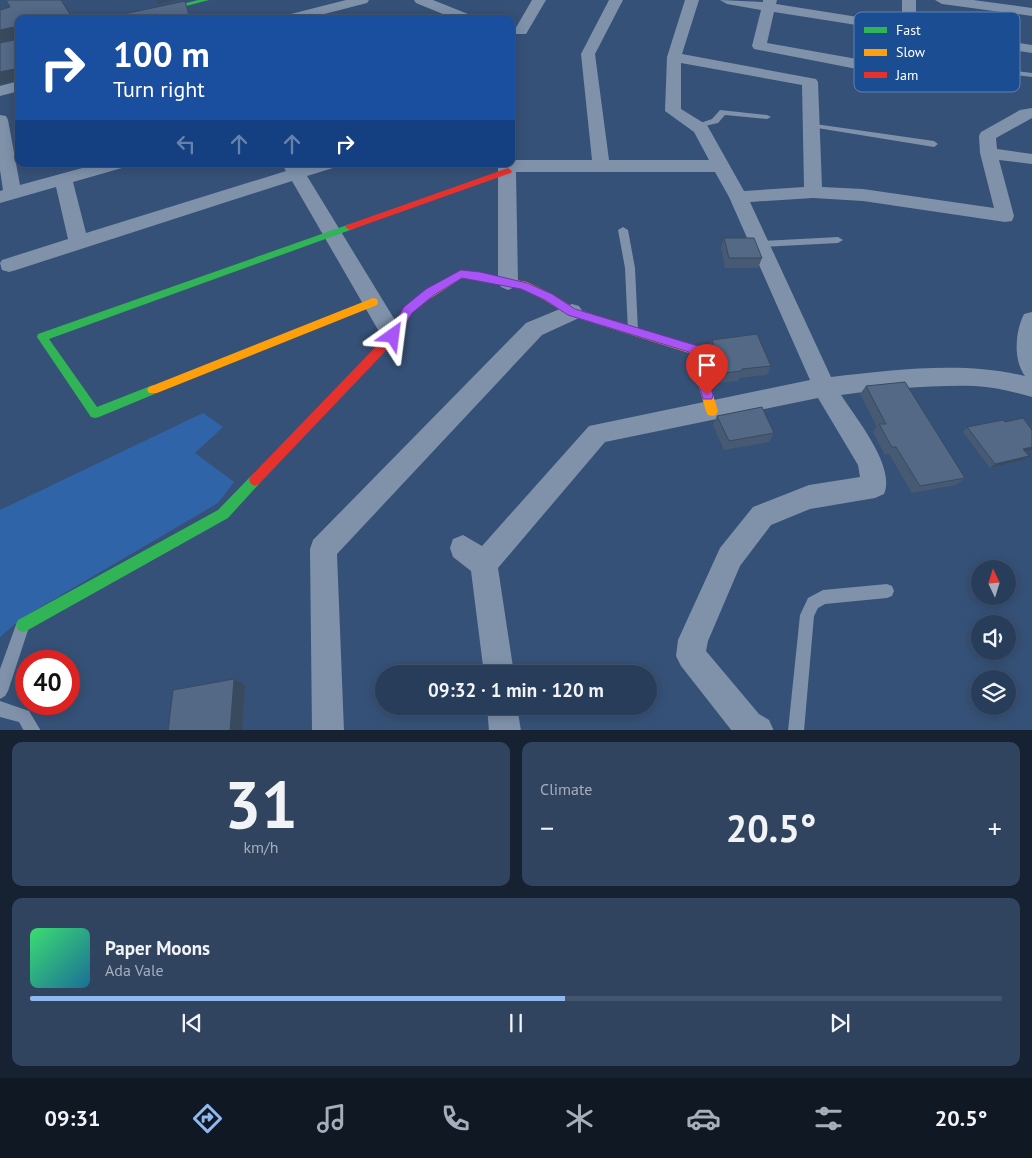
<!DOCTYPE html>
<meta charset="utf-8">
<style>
:root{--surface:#283d59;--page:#30445f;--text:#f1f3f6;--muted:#a5aeba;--line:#44566f;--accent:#90b9f0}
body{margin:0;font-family:"PT Sans",sans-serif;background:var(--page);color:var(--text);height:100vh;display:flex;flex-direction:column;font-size:19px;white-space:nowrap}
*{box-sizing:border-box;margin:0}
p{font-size:16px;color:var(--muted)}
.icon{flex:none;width:28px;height:28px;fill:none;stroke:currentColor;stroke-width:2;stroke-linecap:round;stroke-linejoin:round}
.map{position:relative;height:730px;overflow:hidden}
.sheet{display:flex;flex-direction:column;gap:12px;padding:12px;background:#162231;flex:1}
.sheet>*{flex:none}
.hud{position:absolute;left:15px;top:15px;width:500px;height:152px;border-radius:10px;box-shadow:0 2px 12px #0003,0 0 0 1px var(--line);background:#1a4fa0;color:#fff;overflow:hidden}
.needle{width:32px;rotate:356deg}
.tools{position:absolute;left:971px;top:560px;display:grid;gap:10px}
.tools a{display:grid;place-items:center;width:45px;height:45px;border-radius:50%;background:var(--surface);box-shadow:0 2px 12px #0003,0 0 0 1px var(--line);font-size:25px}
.speed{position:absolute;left:15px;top:650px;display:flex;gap:10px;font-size:25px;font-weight:700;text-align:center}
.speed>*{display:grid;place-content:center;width:65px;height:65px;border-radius:50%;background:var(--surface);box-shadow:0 2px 12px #0003,0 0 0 1px var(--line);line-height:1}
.speed .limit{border:8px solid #d22;background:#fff;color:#111}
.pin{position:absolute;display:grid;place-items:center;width:42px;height:42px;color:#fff;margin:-51px -21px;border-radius:50% 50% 50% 0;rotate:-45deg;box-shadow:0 0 5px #0007}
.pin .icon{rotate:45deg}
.me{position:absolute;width:55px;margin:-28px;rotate:31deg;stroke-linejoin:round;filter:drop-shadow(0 0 4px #0008)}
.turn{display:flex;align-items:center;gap:18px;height:105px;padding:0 15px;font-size:22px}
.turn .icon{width:65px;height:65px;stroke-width:2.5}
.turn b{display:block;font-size:35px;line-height:42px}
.lanes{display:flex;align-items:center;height:48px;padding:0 15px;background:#0003;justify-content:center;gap:25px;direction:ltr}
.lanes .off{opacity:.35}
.big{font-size:38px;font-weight:600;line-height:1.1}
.sheet .card{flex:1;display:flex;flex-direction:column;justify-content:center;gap:8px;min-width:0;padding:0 18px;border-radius:10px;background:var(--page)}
.sheet .dial{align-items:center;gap:0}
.dial b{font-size:65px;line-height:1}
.song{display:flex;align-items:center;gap:15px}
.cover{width:60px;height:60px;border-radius:8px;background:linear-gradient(135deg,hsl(140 70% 55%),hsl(200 70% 35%))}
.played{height:5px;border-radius:2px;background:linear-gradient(90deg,var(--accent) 55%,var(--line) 55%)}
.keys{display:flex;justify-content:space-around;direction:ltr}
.heat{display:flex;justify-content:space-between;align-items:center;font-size:28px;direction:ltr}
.sheet .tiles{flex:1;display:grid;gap:12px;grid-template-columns:1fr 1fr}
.card:last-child{grid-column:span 2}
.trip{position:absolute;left:375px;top:665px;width:282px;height:50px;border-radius:25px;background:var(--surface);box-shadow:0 2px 12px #0003,0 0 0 1px var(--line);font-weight:600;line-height:50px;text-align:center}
.menu{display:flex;height:80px;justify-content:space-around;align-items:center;background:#101824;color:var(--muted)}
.menu .icon{width:35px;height:35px}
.menu .selected{color:var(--accent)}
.menu b{font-size:22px;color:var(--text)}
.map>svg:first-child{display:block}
.green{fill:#2f64a8}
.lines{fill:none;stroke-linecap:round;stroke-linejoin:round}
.lane{fill:#7f92aa;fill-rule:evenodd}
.street{fill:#7f92aa;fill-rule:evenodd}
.fast{fill:#30b455;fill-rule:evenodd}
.slow{fill:#ff9f0a;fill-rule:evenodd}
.jam{fill:#e5322d;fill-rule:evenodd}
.wall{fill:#475a73}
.shaded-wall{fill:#3a4a5e}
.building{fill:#536986;stroke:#3a4a5e}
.route{fill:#a855f7;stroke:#6d37a1}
.key{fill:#1b4d92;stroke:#5f82b3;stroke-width:1}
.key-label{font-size:14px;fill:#fff}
</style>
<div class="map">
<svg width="1032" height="731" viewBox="0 0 1032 731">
<rect width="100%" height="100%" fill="#365177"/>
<path class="green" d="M203,413L223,427L195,453L234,482L218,503L22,618L0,637V510Z"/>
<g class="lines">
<g class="lane">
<path d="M931,56L974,66L1032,73V77L974,70L931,60Z"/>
<path d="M720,110L767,115L771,117L767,119L725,115L718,123L696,128L692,126L712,119Z"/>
<path d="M808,123L934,141L938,144L934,147L811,127H808Z"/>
<path d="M623,227L628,230L635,268L638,331L633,335L628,331L625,268L618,230Z"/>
<path d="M838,237L843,240L838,243L760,247L755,244L760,241Z"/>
<path d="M887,584L892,586L894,591L892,596L887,598L825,604L818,608L814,616L804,731H788L800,615L808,598L823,590Z"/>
<path d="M22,620L27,622L29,627L8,691L5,696L0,699V669L17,622Z"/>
<path d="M0,701L29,711L41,731H24L19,722L0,717Z"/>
</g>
<g class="street">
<path d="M346,0H369L367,3L305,19H281L283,16Z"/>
<path d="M414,0H433L473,16L475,19H455L416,3Z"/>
<path d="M532,0H546L526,34H516L514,31Z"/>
<path d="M609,0H623L595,54L609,160H709L694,132L665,111L667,57L685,0H699L682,54L816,79L818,82L822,187L863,189L994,208L980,153L979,136L981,132L1020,110L1032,108V118L996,138L997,149L1032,154V164L999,160L1014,216L1012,221L1005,222L863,201L813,198L750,202L831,377C894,370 962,361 1025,376C1013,360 1015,332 1024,314L1032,312V397C1013,392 995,387 975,386C931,385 885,389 841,395C856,418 896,467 884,494L875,498L810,509L771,525L740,566L708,641L706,651L759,714L769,720L774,731H732L681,666L676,656L678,640L720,548L753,507L809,485L860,477L858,465L818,398L605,442L498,568L514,674H484L471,571L453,557L450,548L453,539L463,535L482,546L589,426L810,380L729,197L715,172H516L518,282L515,287L508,290L501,287L498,282V164H511V160H592L581,54ZM681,63L802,85L804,187L744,191L707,125L681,109Z"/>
<path d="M720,0L763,2V0H777L776,4L902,24V0H916V26L1032,45V53L915,34L909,52L904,53L874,49L873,63L870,66L857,69L754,49L752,46L761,10L727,4ZM774,12L901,32L898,44L867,39L862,40L857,59L767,43Z"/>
<path d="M935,0H973L1032,8V16L942,4Z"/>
<path d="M19,81V91L0,96V86Z"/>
<path d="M0,115L6,116L8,120L20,185L97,164H125L122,168L73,182L86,233L286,171L282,164H300L301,166L309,164H336L333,168L307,176L401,330L404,336L401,342L393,345L385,342L292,181L16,270L9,272L2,270L0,263L2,260L68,239L56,187L0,203V191L3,190L0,170Z"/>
<path d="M572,304L579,306L583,312L579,318L542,335L337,554L344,731H312L310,549L313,540L526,323Z"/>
<path d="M487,706H517L521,731H489Z"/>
</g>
<g class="fast">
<path d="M198,0H209L137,19H124Z"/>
<path d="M350,224L355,227L353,229L49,339L97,407L153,385L157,387L159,390L157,393L99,417L95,418L91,417L37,337L38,334Z"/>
<path d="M255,474L259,476L261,480L259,484L228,518L28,630L23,632L18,630L16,625L18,620L218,510L251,476Z"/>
</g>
<g class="slow">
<path d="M461,270L527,282L552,294L576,309L698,347L718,411L716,415L712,416L708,415L706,411L689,353L568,315L544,300L521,288L462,278L431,298H423L422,295L423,292Z"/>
<path d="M373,298L377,299L378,302L377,305L157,393H149L147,390L149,387Z"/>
</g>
<g class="jam">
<path d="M508,168L512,171L511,173L353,229L350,230L345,227L347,225Z"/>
<path d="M427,291L432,295L431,298L412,313L397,339L259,484L255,486L251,484L249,480L251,476L389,333L404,307Z"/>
</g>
</g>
<g class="wall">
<path d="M724,238L762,258L758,268H725L721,248Z"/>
<path d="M712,340L771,366L767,375L739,378L738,381L719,383L708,350Z"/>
<path d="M866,386L965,478L956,485L912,493L889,454L885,455L873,432L877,427L860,394Z"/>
<path d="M717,416L774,433L769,442L724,450L713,425Z"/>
<path d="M1005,422L1032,430V450L1025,451L1029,456L1023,460L990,468L963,432L967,427Z"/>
</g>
<g class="shaded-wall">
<path d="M157,0H176L158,4Z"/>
<path d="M14,27L19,38L0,42V30Z"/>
<path d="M19,68V80L0,84V72Z"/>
<path d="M1032,447V450L1018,453L1023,449Z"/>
<path d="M1029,456L1023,460L990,468L995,464Z"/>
<path d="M234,679L245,685L242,731H230Z"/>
</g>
<g class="building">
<path d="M6,0H61L73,19H19V68L0,72V43L14,40V27L0,30V10L10,7Z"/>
<path d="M185,1L190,19H100Z"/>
<path d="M724,238H754L762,258H729Z"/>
<path d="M757,334L771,366L742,369V371L723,373L712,340Z"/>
<path d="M905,382L965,478L920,486L896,447H892L879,424H886L866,386Z"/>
<path d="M762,407L774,433L729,441L717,416Z"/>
<path d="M1023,418L1032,430V447L1023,449L1029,456L995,464L967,427L1003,420L1005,422Z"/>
<path d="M234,679L230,731H168L173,690Z"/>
</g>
<path class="route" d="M461,270L480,272L527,283L552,294L575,309L698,346L713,395L712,399H703L702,395L689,352L568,315L545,300L521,289L462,278L434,295L412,313L397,339H389L387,336L404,307L426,289Z"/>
<rect x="854" y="12" width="166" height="80" rx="8" class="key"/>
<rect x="864" y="27" width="23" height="6" fill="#30b455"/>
<rect x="864" y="49" width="23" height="7" fill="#ff9f0a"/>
<rect x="864" y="72" width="23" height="6" fill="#e5322d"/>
<g class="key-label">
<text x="896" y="35">Fast</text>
<text x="896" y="57">Slow</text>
<text x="896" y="80">Jam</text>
</g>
</svg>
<div class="tools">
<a><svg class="needle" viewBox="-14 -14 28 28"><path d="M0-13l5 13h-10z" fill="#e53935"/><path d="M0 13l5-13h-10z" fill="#a5aeba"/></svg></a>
<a><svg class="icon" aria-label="sound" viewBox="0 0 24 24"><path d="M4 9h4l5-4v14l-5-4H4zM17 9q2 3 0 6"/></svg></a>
<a><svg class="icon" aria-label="layers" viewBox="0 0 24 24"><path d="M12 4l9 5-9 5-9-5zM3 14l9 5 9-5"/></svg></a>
</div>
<div class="speed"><div class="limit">40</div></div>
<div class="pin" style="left:707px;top:395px;background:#d93025"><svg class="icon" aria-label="arrive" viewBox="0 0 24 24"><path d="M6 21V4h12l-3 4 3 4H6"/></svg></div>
<svg class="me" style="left:393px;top:336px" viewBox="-20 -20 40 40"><path d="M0-17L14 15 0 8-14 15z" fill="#a855f7" stroke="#fff" stroke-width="4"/></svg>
<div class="trip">09:32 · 1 min · 120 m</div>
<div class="hud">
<div class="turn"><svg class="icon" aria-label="right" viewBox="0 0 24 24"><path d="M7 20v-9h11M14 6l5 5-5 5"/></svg><div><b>100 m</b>Turn right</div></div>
<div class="lanes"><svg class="icon off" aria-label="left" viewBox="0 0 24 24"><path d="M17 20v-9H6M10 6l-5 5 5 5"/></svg><svg class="icon off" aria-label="ahead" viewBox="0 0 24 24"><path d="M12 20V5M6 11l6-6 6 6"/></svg><svg class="icon off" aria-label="ahead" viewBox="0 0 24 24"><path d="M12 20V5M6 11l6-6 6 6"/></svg><svg class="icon" aria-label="right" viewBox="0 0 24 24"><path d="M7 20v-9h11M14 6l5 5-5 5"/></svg></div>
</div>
</div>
<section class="sheet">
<div class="tiles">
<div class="card dial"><b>31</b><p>km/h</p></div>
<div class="card"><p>Climate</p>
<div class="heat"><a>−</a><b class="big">20.5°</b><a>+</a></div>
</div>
<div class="card">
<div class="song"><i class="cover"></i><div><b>Paper Moons</b><p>Ada Vale</p></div></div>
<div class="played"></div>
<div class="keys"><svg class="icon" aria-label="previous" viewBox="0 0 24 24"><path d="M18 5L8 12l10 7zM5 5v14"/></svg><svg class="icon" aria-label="pause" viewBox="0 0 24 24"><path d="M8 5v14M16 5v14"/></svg><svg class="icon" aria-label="next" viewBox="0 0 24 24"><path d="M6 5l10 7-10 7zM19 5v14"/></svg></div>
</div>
</div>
</section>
<nav class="menu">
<b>09:31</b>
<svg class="icon selected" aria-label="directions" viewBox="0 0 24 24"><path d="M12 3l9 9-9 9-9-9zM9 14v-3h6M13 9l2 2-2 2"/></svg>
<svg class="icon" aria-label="music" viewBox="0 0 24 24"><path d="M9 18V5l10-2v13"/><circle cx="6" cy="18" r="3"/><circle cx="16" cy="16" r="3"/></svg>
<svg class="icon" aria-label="phone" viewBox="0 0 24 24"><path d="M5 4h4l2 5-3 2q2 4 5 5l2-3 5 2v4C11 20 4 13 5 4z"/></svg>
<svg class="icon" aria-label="climate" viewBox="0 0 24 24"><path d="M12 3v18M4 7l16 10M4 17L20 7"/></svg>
<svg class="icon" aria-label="car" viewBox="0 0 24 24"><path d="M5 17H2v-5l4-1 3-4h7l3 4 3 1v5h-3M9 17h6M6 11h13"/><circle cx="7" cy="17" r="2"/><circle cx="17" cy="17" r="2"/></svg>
<svg class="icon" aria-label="filters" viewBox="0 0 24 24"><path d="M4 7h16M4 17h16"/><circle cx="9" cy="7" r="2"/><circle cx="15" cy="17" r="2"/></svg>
<b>20.5°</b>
</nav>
